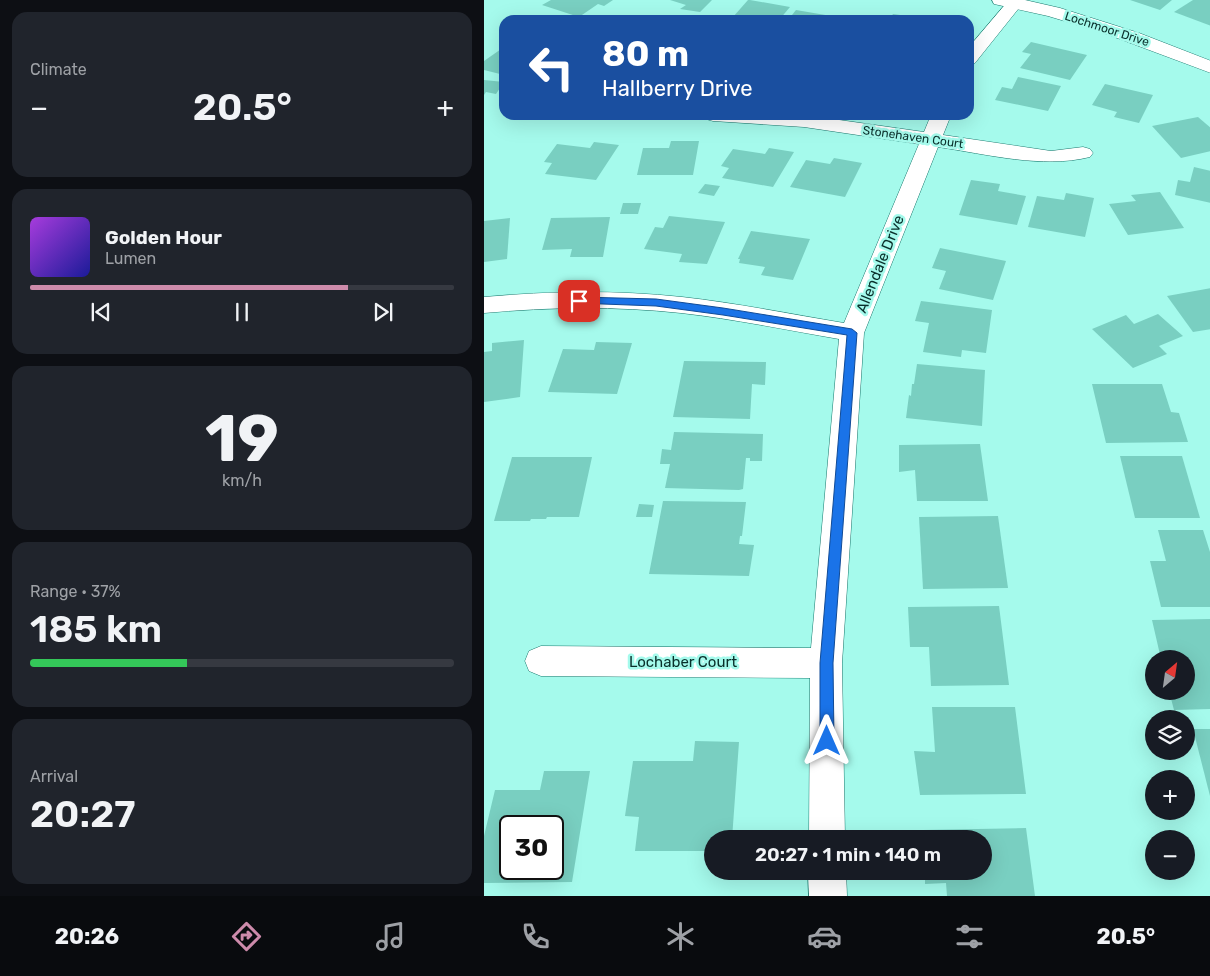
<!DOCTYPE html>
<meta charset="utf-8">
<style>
:root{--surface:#171b24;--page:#20242c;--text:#f1f3f6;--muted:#9ea1a6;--line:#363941;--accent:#cd8bab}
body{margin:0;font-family:Rubik,sans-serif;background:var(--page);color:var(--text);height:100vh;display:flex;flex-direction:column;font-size:19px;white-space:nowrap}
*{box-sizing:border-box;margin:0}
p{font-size:16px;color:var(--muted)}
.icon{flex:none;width:28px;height:28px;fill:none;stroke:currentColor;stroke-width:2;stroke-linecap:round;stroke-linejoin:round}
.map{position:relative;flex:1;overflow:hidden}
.sheet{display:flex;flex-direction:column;gap:12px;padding:12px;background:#0d0f14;width:484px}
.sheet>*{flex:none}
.banner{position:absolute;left:15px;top:15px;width:475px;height:105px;border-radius:15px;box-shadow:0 5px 20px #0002;background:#1a4fa0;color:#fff;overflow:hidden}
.needle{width:32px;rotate:29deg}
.controls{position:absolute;left:661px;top:650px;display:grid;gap:10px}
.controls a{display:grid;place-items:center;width:50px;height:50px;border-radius:50%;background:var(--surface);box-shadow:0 5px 20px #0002;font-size:25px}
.speed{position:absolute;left:15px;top:815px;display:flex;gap:10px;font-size:25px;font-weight:700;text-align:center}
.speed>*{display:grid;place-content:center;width:65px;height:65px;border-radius:50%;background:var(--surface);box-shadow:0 5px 20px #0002;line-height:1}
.speed .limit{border:2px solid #111;border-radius:8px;background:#fff;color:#111}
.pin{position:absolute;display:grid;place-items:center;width:42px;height:42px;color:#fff;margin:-21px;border-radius:10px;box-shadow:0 2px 8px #0006}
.me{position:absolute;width:55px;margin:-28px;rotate:0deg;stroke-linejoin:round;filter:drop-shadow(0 0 4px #0008)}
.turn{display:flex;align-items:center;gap:18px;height:105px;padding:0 20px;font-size:22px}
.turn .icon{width:65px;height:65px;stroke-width:2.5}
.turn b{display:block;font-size:35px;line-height:42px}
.big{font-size:38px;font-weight:600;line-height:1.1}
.sheet .tile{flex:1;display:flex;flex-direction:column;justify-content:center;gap:8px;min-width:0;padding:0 18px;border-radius:15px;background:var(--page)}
.sheet .dial{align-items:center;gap:0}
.dial b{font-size:65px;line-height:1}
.song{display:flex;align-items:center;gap:15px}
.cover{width:60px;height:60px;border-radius:8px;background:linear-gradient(135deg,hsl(280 70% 55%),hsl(240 70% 35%))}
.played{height:5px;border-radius:2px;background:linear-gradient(90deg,var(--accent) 75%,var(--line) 75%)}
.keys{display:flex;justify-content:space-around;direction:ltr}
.heat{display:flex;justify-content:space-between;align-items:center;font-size:28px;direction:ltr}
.charge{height:8px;border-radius:4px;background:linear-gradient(90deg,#34c759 37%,var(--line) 0)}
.trip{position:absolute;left:220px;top:830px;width:288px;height:50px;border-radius:25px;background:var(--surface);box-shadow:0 5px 20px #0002;font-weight:600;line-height:50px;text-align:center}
.menu{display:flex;height:80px;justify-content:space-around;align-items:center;background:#090b0e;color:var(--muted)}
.menu .icon{width:35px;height:35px}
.menu .current{color:var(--accent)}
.menu b{font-size:22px;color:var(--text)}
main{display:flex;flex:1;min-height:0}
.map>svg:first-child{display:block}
.building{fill:#79cfc1;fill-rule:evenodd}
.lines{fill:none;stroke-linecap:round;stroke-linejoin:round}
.street-casing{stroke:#18776c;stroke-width:1}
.secondary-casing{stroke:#18776c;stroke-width:1}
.street{fill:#fff;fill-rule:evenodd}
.secondary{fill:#fff;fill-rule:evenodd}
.route{fill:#1a73e8;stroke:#114b97}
.labels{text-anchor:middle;stroke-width:5;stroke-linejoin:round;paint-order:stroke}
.far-street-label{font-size:12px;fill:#092f2a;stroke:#a5faec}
.street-label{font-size:15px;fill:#092f2a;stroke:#a5faec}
</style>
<main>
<section class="sheet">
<div class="tile"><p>Climate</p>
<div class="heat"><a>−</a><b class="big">20.5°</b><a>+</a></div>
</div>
<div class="tile">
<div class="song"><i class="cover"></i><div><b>Golden Hour</b><p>Lumen</p></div></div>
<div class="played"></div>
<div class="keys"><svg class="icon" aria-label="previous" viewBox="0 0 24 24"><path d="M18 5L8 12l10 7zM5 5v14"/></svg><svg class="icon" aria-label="pause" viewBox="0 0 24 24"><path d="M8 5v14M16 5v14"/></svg><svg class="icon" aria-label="next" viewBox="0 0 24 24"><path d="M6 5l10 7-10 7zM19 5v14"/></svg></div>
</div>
<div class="tile dial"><b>19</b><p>km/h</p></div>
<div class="tile"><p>Range · 37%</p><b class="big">185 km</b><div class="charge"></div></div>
<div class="tile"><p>Arrival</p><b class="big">20:27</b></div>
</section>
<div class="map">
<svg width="727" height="896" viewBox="0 0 727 896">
<rect width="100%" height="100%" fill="#a5faec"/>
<g class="building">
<path d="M67,0H129L120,6L114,4L95,17L58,5Z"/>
<path d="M186,0H228L216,12L196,9L202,5Z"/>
<path d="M264,0H266L306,7L295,20H264L249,17Z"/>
<path d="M646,0H688L676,10Z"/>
<path d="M709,0H727V26L690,12Z"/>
<path d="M312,10L359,18L358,20H304Z"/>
<path d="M409,14L444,19V20H405Z"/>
<path d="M547,42L603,55L586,80L536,68L547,54L538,52Z"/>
<path d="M20,47V75L0,70V61Z"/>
<path d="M534,77L577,86L564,111L511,100L518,87L528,89Z"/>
<path d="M0,80L20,82L12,94L2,92L0,95Z"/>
<path d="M621,84L669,95L655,123L630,117L633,112L608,105Z"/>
<path d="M714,117L727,128V151L697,158L668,126Z"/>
<path d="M187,141H215L209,175H153L159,148H185Z"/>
<path d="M110,142L135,145L112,180L61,174L68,163L60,162L73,144L106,148Z"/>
<path d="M285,148L310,152L289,187L238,178L245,168L237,166L249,149L281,154Z"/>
<path d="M350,158L378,163L361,197L306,187L322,160L346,164Z"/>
<path d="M710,167L727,171V203L691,195L694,180L706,182Z"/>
<path d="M487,180L516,184L514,191L542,196L533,225L475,215Z"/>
<path d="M221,184L236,186L230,196L214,193Z"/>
<path d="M676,192L700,228L644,235L625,204L652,201L647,195Z"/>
<path d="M582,193L610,198L601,237L544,227L553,196L580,200Z"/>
<path d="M139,203H157L154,214H136Z"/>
<path d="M185,216L241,222L223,264L195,262L198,254L160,249L171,227L179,228Z"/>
<path d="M126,217L119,257H86L88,249L58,250L67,218Z"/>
<path d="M26,218L23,259L0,262V221Z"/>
<path d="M267,231L326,239L309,280L277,275L281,267L255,263L256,259H254Z"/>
<path d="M456,248L522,261L509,300L455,289L462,271L448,268Z"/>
<path d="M727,288V329L709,332L683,296Z"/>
<path d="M437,301L508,310L502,353L478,350L477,357L439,352L445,323L431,321Z"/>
<path d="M674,314L699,336L675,346L683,354L649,368L608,329L642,315L650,324Z"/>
<path d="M40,340L36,397L0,402V352L8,351V343Z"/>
<path d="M112,342L148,343L133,394L64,392L79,349L110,350Z"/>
<path d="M200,361L282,362L281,385L268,384L266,419L189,417Z"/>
<path d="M433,364L501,370L498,426L422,418L425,395L427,396L428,384H430Z"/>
<path d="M608,384H678L687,412L695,413L704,442L622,443Z"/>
<path d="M190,432L279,434L278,461H266V458H262L259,489L255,490L181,488L186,464H176L178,449L187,450Z"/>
<path d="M496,444L504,501H433L431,470L415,472V445Z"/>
<path d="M636,456H698L716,518H651Z"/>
<path d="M28,457H108L95,517H63L62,519H47L46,521H10Z"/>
<path d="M179,501L262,502L258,536H256L255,544L270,545L265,576L165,574Z"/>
<path d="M155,504L170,505L168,517H152Z"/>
<path d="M514,516L524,588L439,589L435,517Z"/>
<path d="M674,530H719L727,555V607H677L666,561H682Z"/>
<path d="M515,606L525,685L447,686L445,647H426L424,607Z"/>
<path d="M727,619V709L690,710L685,691H702V659H677L668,620Z"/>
<path d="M448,707H531L542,794L436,795L430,751L451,752Z"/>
<path d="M709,729H727V796H726Z"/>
<path d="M211,741L255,742L248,839H229V851H151L155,817L141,816L149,761H209Z"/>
<path d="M60,771H106L88,882L0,883V836L11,790H56ZM26,826H69V869H26Z"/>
<path d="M542,828L551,896H463L462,883L441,884V871H499V839H439V830Z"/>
</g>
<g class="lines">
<defs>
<g id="street">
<path d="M525,0H537L539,3L491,63L485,64V47Z"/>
<path d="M219,115H320L440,132L447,115H467L459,135L567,151L599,147L606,149L609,153L606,157C558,169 503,154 454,147L380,333L358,663L361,839H325L326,678L57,676L45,671L41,661L45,651L57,646L327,648L355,339C303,330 250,319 197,313C132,306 66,307 0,313V297C66,291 132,290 198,297C252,303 306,314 360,323L435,144L320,127L229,121L222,119Z"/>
<path d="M324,871H362L363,896H325Z"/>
</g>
<path id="secondary" d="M508,0H541L576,8L655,33L727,61V73L617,32L564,16L510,4Z"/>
</defs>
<use href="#street" class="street-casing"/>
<use href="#secondary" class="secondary-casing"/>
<use href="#street" class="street"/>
<use href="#secondary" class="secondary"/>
</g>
<path class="route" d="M95,297L172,299L239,308L368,329L373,333L349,663L350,741L348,746L343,748L338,746L336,741V663L363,335L239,315L172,306L92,303V298Z"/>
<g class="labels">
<g class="far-street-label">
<text transform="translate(623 29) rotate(18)" y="4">Lochmoor Drive</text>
<text transform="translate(429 137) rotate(8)" y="4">Stonehaven Court</text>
</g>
<g class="street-label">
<text transform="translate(396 264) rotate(-68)" y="5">Allendale Drive</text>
<text x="199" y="667">Lochaber Court</text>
</g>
</g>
</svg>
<div class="controls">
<a><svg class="needle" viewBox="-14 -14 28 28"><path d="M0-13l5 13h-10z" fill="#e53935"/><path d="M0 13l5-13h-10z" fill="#9ea1a6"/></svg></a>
<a><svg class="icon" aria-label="layers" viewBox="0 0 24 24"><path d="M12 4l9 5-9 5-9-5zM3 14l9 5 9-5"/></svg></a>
<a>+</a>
<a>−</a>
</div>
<div class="speed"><div class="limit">30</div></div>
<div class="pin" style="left:95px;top:301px;background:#d93025"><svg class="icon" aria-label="arrive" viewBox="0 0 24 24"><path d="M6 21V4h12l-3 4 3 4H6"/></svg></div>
<svg class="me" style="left:343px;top:741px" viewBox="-20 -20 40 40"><path d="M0-17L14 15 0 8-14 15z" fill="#1a73e8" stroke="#fff" stroke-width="4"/></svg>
<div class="trip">20:27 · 1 min · 140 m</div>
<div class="banner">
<div class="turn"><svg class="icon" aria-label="left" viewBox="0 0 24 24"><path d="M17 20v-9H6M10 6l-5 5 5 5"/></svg><div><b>80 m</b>Hallberry Drive</div></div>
</div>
</div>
</main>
<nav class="menu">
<b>20:26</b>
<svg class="icon current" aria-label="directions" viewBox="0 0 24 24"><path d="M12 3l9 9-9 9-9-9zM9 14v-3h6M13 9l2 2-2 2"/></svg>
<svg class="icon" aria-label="music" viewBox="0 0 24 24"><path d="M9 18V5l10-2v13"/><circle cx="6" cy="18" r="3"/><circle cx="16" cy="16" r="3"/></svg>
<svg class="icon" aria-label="phone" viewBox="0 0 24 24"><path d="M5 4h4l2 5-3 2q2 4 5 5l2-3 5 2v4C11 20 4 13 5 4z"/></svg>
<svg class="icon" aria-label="climate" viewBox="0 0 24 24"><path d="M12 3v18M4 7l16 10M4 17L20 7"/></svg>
<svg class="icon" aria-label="car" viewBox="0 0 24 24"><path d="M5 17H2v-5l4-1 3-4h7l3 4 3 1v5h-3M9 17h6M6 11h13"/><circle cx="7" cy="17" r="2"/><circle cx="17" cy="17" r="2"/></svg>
<svg class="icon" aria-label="filters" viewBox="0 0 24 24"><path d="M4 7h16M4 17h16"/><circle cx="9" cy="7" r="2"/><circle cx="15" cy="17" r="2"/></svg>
<b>20.5°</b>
</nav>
